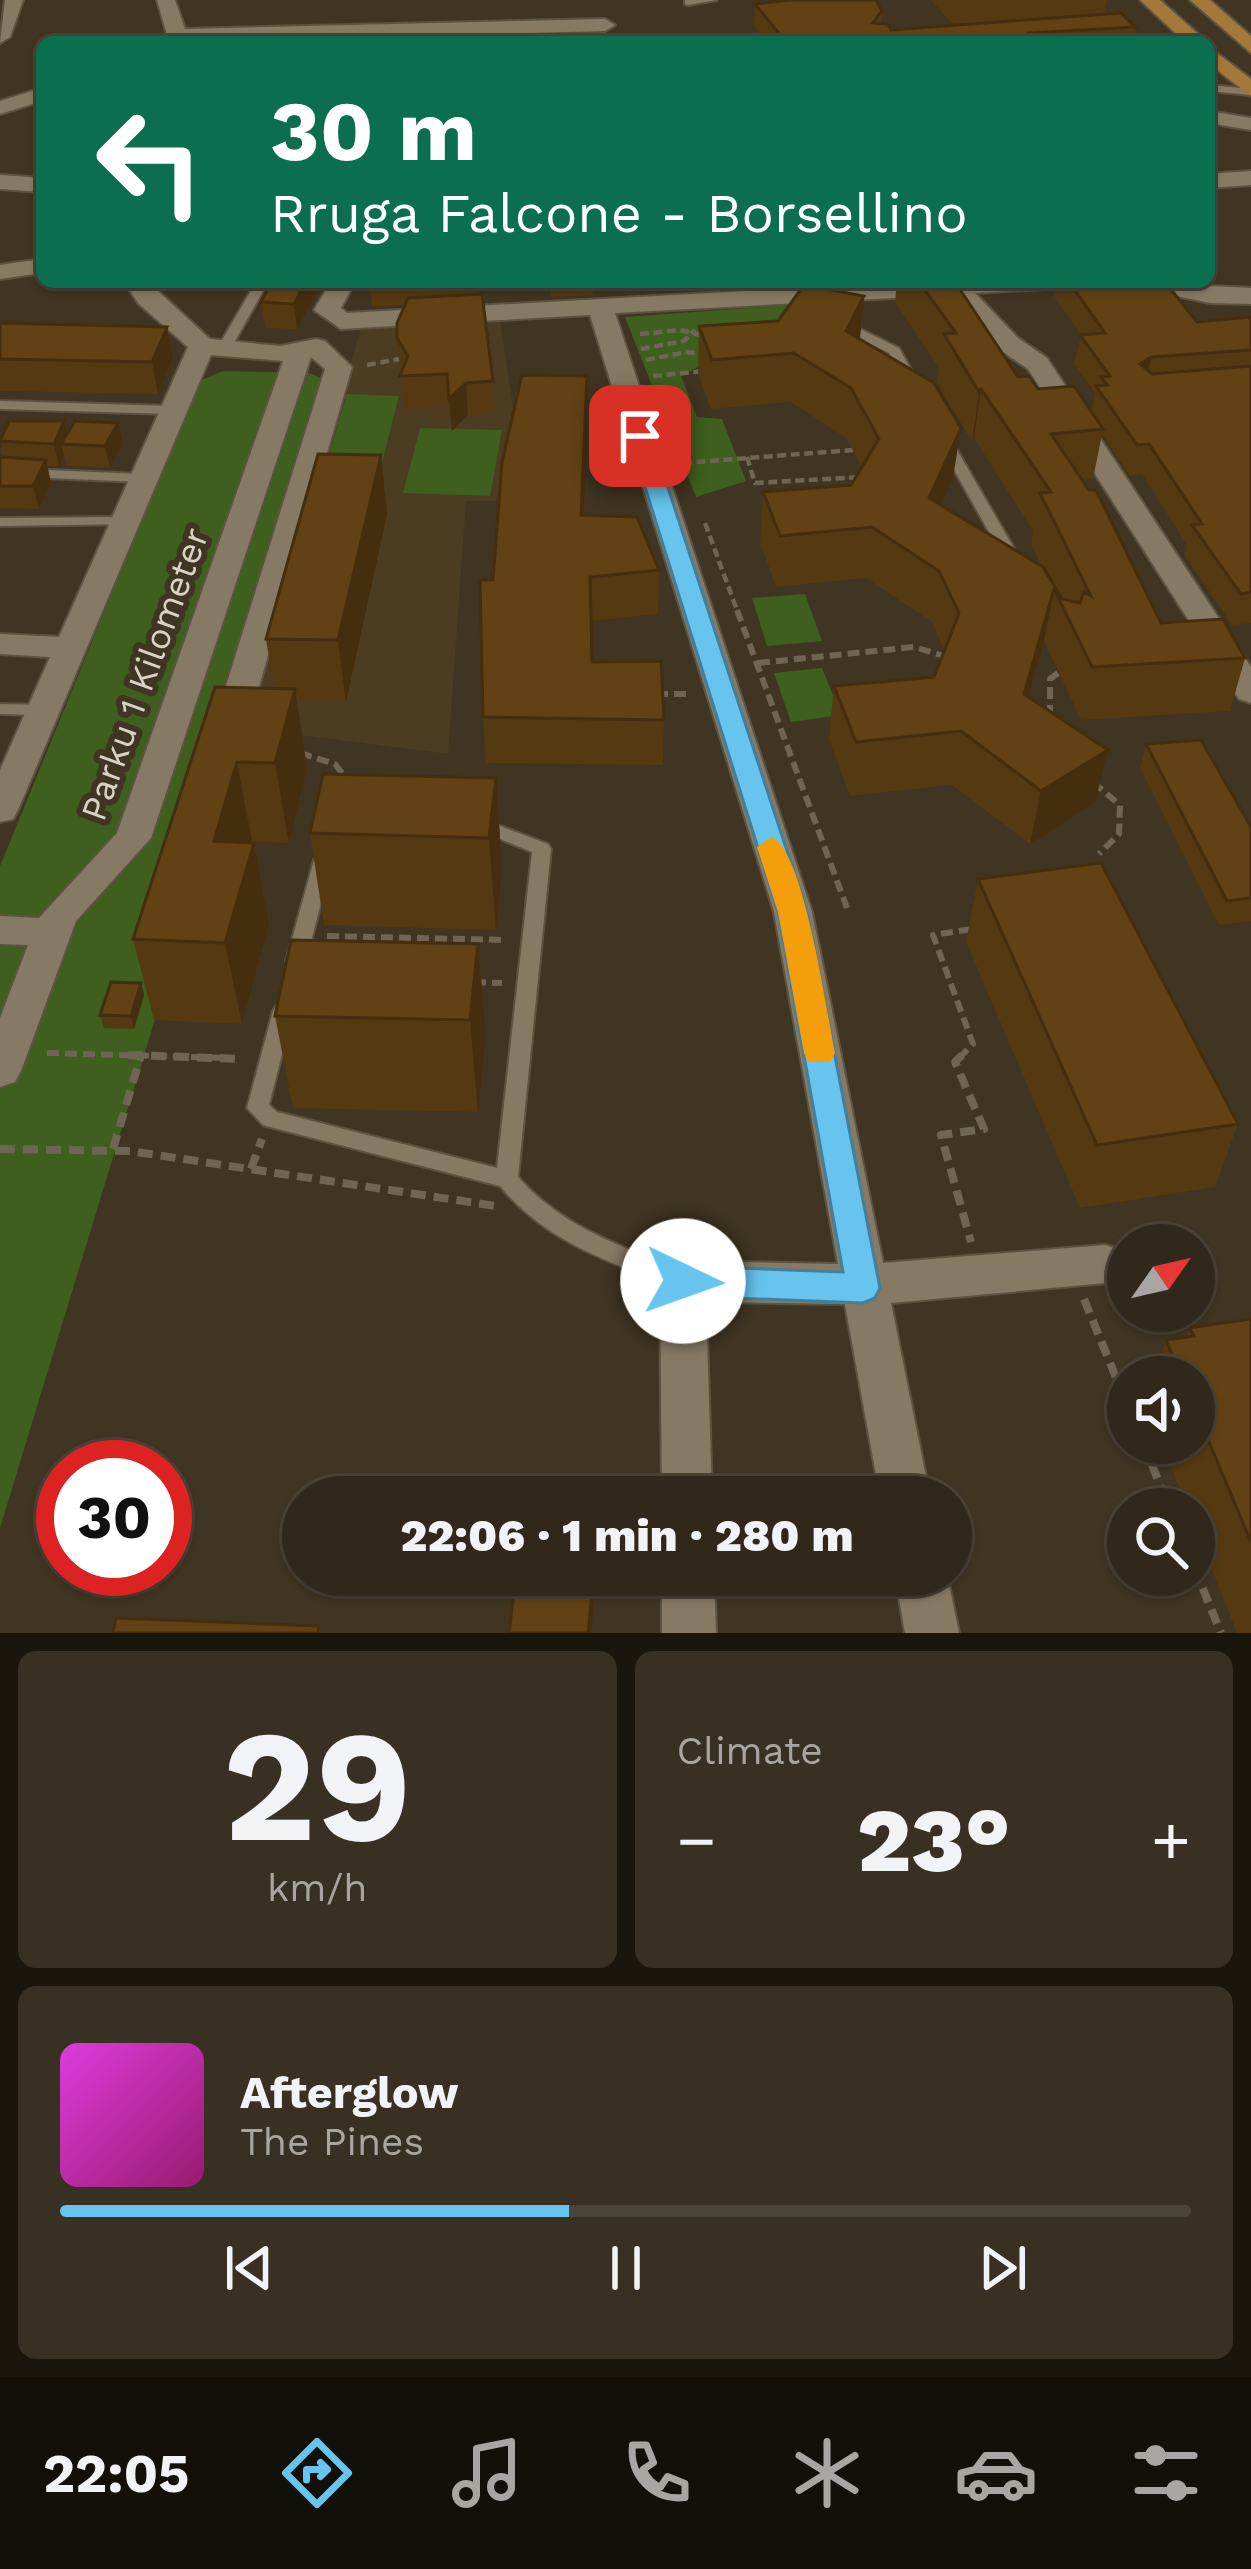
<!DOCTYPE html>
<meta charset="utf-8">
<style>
:root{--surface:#30281a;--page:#383023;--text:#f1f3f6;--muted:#a8a6a2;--line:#4b4439;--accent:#66c4ef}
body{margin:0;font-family:"Work Sans",sans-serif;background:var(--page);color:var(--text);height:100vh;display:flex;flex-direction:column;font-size:45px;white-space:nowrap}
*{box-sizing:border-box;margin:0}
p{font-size:39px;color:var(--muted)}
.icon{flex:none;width:66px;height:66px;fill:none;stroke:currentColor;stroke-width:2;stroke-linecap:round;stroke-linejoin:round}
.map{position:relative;height:1633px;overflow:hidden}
.panel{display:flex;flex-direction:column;gap:18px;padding:18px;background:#1a160e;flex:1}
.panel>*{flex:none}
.top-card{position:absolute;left:36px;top:36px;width:1179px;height:252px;border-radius:18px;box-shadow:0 3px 9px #0004,0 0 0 3px var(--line);background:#0b6e4f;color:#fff;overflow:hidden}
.needle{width:78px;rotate:56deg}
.buttons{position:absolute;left:1107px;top:1224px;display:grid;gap:24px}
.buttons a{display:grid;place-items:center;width:108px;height:108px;border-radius:50%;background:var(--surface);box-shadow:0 3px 9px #0004,0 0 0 3px var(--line);font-size:60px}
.speed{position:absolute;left:36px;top:1440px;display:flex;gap:24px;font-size:60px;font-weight:700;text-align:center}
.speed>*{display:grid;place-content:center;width:156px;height:156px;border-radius:50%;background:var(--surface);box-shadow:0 3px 9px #0004,0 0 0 3px var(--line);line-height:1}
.speed .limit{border:18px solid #d22;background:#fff;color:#111}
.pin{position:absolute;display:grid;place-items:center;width:102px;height:102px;color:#fff;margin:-51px;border-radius:24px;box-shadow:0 6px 18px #0006}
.me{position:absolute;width:132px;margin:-66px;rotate:93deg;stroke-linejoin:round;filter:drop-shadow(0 0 9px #0008)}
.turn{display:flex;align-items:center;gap:42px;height:252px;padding:0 36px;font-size:54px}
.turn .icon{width:156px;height:156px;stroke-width:2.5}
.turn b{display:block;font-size:84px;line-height:102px}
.big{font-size:90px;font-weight:800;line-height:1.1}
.panel .widget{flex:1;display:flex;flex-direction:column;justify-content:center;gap:18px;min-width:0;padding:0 42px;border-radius:18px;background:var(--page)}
.panel .dial{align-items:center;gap:0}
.dial b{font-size:156px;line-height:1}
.song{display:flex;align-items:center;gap:36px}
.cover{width:144px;height:144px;border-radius:18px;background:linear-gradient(135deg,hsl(300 70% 55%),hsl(320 70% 35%))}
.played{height:12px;border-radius:6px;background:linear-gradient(90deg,var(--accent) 45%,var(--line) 45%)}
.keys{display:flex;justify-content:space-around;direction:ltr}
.heat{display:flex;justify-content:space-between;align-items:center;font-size:66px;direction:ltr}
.panel .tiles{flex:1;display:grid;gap:18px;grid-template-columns:1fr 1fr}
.widget:last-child{grid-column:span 2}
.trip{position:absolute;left:282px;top:1476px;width:690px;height:120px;border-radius:60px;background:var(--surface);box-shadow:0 3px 9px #0004,0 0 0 3px var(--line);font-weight:800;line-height:120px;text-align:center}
.tabs{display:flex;height:192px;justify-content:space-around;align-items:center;background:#13100a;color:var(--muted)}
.tabs .icon{width:84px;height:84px}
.tabs .selected{color:var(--accent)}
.tabs b{font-size:54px;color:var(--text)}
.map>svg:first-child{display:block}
.built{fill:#4b3c22}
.green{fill:#3e5f1d}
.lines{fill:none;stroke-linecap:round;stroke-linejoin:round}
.lane-casing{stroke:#5c5342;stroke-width:4}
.street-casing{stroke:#5c5342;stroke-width:4}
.primary-casing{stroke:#5c5342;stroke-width:4}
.path-far2{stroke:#6e6554;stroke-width:4.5;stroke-dasharray:9 4.5;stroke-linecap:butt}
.path-far1{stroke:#6e6554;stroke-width:6;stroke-dasharray:12 6;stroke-linecap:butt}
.path{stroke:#6e6554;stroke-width:8;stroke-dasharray:15 8;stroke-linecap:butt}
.lane{fill:#877a65;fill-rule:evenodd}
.street{fill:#877a65;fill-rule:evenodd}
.primary{fill:#a37838;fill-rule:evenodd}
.wall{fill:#543911}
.shaded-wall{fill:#452e0e}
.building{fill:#624214;stroke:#452e0e;stroke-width:3}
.route{fill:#66c4ef;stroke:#427f9b;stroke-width:3}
.slow{fill:#f59e0b}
.labels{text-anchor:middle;stroke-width:12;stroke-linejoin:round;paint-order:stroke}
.street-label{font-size:36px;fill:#d9d2c6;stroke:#403522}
</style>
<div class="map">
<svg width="1251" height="1633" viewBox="0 0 1251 1633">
<rect width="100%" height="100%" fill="#403522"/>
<path class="built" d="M500,321L514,413L497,501H466L448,754L247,728L361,328Z"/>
<g class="green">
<path d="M819,303L681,376L697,417L722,419L746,481L696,497L625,317Z"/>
<path d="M223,371L309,373L323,379L185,921L0,1528V866L199,381Z"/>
<path d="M347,394L399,396L380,470L325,468Z"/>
<path d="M420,428L502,430L490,496L403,493Z"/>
<path d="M805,594L822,641L767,646L752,598Z"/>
<path d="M822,668L841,715L791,722L774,673Z"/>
</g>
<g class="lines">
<defs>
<g id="lane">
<path d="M685,0H717L688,5L685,4Z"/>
<path d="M1209,85L1251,89V95L1209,91Z"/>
<path d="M256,282H268L230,350H220L218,347Z"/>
<path d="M848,316L853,317L858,328L899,348L918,382L916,385H906L889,353L848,333L842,320Z"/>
<path d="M0,401L171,406L178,410L171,414L0,409Z"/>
<path d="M946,439L953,443L1023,564L1020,567H1010L1007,564L939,443Z"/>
<path d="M0,468L141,474L148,478L141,482L0,476Z"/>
<path d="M123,517L130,521L128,524L0,526V518Z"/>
<path d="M0,704L43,705L51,710L43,715L0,714Z"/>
<path d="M479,818L548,844L551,849L518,1177C565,1230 627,1248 691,1274L694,1281L691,1288L683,1291L675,1288C607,1260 549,1244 500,1186L270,1127L263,1125L247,1108L273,1011L276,1006H290L293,1011L269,1105L277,1112L497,1168L532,852L473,828L470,824Z"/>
<path d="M323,854L332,860L306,961L303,966H289L286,961L314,860Z"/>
</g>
<g id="street">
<path d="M5,0H23L10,37L0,43Z"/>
<path d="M157,0H175L185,29L605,19L615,25L605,31L169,42Z"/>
<path d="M42,88V101L0,114V101Z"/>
<path d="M1209,111L1251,118V130L1209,123Z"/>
<path d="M1251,171V185L1209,188V174Z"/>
<path d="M0,175L42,178V192L0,189Z"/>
<path d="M42,259V273L0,279V265Z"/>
<path d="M124,282H148L210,339L280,346L316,339L325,341L352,367L249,721L244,729H220L215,721L325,369L311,357L151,838L76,921L21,1071L15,1082L0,1087V1018L28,945L0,944V916L39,918L117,833L283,361L211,355L18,810L13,819L0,822V770L50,657L0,654V634L59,637L188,347L139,304Z"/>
<path d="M331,282H355L341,308L347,313L910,282H1057L1045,289L975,293L1018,338L1047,358L1251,667V703L1239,699L1028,369L1000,350L949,295L615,313L812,912L883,1263L1105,1245L1121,1250L1128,1264L1121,1278L1105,1283L891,1303L930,1497H880L845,1304L706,1302L712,1497H662L660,1281L667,1267L683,1261L838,1264L774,912L590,315L341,329L314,310Z"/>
<path d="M1131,282L1251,288V304L1210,303L1134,287Z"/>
<path d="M662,1575H714L716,1633H662Z"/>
<path d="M895,1575H947L959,1633H905Z"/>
</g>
<g id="primary">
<path d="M1140,0H1160L1207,42H1185Z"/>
<path d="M1190,0H1210L1251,36V53Z"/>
<path d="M1209,47L1251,79V96L1209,64Z"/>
</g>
</defs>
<use href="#lane" class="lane-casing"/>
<use href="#street" class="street-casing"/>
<use href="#primary" class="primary-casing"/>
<g class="path-far2">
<path d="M640,334L680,330L704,336"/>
<path d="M641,349L684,341L695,330"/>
<path d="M646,360L686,352L704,354"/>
<path d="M367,365L399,359"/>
<path d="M653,376L705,371"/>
<path d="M747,457L755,483L862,477"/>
<path d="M683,463L853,450"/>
<path d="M705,523L738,613"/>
</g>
<g class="path-far1">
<path d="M737,610L847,908"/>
<path d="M758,663L914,647L947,657"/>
<path d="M656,694H691"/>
<path d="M1050,717V679L1062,670"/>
<path d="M300,753L335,764L345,777"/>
<path d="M1093,782L1120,805L1119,834L1099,854"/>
<path d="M327,936L506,940"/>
<path d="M474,982L502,983"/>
<path d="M47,1053L226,1058"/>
<path d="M959,1058L973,1044L933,935L972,929"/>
</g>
<g class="path">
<path d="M128,1055L243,1059"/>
<path d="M962,1055L955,1062L984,1129L941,1135L971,1242"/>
<path d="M0,1149L130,1151L496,1206"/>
<path d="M113,1149L141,1055"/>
<path d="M251,1169L262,1139"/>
<path d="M1084,1299L1128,1407"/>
<path d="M1143,1443L1170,1509"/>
<path d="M1194,1567L1221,1633"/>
</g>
<use href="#lane" class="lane"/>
<use href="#street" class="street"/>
<use href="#primary" class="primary"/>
</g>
<g class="wall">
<path d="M931,0H1107L1104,15L1135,27L1132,42H767L754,26L755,4L882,11L881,24L891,30L953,25Z"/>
<path d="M268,282H323L297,329L265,328L261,302L268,288Z"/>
<path d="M370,282H514L480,283L493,381L495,414L468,415L452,431L449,406L404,408L397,338L405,305L372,307Z"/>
<path d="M551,282H593V295L551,297Z"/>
<path d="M708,282H783L710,287Z"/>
<path d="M897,282H955L1018,377L1038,389L1091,412L1095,393L1074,364L1081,335L1054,296L1057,282H1165L1197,322L1251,317V623L1232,625L1185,556L1187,545L1142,474L1130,476L1102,434L1093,479L1082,480L1161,623L1245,658L1230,711L1081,720L1044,641L1028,697L1095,803L1030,844L952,785L850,796L829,739L834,686L934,677L944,650L932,622L866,578L776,587L760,543L763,492L851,485L862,467L846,438L791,402L711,409L698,374L699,326L778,321L864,296L860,339L953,478L941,506L1041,566L1031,544L1033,531L974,438L972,442L937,383L939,368L895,302Z"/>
<path d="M0,323L167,327L173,358L158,394L0,391Z"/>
<path d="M588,417L584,516L659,570L658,614L591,621L592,662L664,720L663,765L486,763L483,717L493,580Z"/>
<path d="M64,421L67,433L118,423L123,445L110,468L66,466L64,456L59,466H47L51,483L39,509L0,508V457H2L0,438Z"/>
<path d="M387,514L346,702L297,701L307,768L289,843L252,842L254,843L269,924L242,1024L154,1020L133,939L274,688L266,639Z"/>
<path d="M1146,744L1251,827V921L1219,925L1140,768Z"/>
<path d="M496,778L502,869L496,930L324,925L310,833Z"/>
<path d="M978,879L1238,1124L1215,1187L1080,1208L966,942Z"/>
<path d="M478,944L486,1036L478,1112L293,1108L275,1016Z"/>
<path d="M141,983L144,995L134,1029L104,1028L100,1015Z"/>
<path d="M1251,1319V1633H1237L1194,1525V1509H1188L1161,1443H1194V1377H1153L1166,1340L1186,1337L1189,1328Z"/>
</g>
<g class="shaded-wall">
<path d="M306,282H323L297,329L294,304Z"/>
<path d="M864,296L859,344L846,331Z"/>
<path d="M167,327L173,358L158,394L152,362Z"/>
<path d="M1151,357L1145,387L1140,364Z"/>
<path d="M587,376L588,417L582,559L581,515Z"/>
<path d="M466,383L468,415L452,431L449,399Z"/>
<path d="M981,389L974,438L972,442L979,392Z"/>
<path d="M64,421L69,444H61L64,456L59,466L54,444Z"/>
<path d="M118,423L123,445L110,468L105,446Z"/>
<path d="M961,428L953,478L923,549L929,498Z"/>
<path d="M381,455L387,514L346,702L338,640Z"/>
<path d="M46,460L51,483L39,509L33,486Z"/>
<path d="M1054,589L1044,641L1014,747L1024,694Z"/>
<path d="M295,689L307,768L289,843L275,763Z"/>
<path d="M1108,750L1095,803L1030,844L1041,791Z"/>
<path d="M237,762L252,842L214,841Z"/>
<path d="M496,778L502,869L496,930L489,838Z"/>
<path d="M254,843L269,924L242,1024L225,943Z"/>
<path d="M478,944L486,1036L478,1112L470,1020Z"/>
<path d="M141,983L144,995L134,1029L131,1016Z"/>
<path d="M594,1575H597L591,1633H588Z"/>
</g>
<g class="building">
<path d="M791,0H876L882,11L873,23L888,24L891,30L1121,13L1135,27L1030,33L1042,42H786L755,4Z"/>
<path d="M271,282H306L294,304L261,302Z"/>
<path d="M919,282H955L1018,377L1029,376L1038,389L1074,386L1103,429L1051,434L1089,490H1096L1161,623L1223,619L1245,658L1092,667L1054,589L1024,694L1108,750L1041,791L961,731L856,742L834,686L934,677L959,613L939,571L872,527L780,536L763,492L851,485L879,439L851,388L794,353L712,360L699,326L778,321L804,285L864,296L846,331L934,383L961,428L929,498L1043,567L1062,599L1080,603L1084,592L1091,596L1040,493L1051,492L981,389L979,392L944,334L956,333Z"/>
<path d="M1069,282H1165L1197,322L1251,317V350L1151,357L1140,364L1152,374L1251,366V592L1241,594L1192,525L1202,524L1149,444L1137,445L1096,386L1107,385L1101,377L1110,376L1080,335L1105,333Z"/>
<path d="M482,294L493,381L466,383L449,399L447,374L400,376L408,356L397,338V323L408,298Z"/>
<path d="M0,323L167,327L152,362L0,359Z"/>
<path d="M522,375L587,376L581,515L637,517L659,570L590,577L592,662L661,661L664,720L483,717L480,580H493L502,462Z"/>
<path d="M9,421H64L54,444L0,441Z"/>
<path d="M75,421L118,423L105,446L61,444Z"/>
<path d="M318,454L381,455L338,640L266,639Z"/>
<path d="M0,457L46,460L33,486H0Z"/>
<path d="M215,687L295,689L275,763L237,762L214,841L254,843L225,943L133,939Z"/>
<path d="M1201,740L1251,827V898L1227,901L1146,744Z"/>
<path d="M323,774L496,778L489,838L310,833Z"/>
<path d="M1101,863L1238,1124L1097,1145L978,879Z"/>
<path d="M291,940L478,944L470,1020L275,1016Z"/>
<path d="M111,982L141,983L131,1016L100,1015Z"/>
<path d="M1251,1319V1542L1194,1406V1377H1182L1166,1340L1194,1336L1189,1328Z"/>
<path d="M516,1575H594L588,1633H509Z"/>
<path d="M116,1618L319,1626L318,1633H113Z"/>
</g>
<path class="route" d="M640,430L651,436L807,912L880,1288L875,1298L863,1303L683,1296L671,1291L666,1281L671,1270L683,1266L843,1272L778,912L629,436Z"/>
<path class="slow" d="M771,837C804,847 827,1016 835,1053L830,1062H808L804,1053L778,912L757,847Z"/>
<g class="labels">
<g class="street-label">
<text transform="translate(144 674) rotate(-70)" y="13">Parku 1 Kilometer</text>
</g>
</g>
</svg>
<div class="buttons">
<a><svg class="needle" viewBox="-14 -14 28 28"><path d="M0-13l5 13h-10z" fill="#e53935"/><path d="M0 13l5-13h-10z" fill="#a8a6a2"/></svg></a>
<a><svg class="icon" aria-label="sound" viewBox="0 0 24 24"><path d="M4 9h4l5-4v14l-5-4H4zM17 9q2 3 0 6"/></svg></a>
<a><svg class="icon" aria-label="search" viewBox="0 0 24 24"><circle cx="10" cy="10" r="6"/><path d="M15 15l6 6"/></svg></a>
</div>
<div class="speed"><div class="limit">30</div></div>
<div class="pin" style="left:640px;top:436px;background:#d93025"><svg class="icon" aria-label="arrive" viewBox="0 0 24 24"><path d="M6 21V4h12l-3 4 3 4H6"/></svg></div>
<svg class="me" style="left:683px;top:1281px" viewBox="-20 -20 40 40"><circle r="19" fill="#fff"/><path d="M0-13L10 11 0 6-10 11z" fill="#66c4ef"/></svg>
<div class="trip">22:06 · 1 min · 280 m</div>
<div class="top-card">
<div class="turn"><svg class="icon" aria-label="left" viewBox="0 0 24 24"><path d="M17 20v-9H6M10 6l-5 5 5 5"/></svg><div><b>30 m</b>Rruga Falcone - Borsellino</div></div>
</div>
</div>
<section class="panel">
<div class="tiles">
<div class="widget dial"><b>29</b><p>km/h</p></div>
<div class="widget"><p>Climate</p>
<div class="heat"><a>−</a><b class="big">23°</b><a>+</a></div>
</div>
<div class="widget">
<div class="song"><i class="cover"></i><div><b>Afterglow</b><p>The Pines</p></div></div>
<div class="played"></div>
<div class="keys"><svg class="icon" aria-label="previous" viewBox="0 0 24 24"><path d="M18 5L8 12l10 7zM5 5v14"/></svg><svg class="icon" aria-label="pause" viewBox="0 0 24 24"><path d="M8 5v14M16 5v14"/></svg><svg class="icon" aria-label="next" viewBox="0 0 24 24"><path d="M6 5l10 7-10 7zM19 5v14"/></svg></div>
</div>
</div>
</section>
<nav class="tabs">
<b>22:05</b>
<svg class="icon selected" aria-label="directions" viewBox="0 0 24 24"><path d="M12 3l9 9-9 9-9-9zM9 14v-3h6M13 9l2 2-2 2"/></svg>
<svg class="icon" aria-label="music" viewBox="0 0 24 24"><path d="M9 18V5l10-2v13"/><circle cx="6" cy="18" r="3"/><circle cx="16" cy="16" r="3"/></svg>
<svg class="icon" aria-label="phone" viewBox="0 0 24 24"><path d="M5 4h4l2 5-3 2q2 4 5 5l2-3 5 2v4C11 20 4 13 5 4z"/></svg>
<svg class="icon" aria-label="climate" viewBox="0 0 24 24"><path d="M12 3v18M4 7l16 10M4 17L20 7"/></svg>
<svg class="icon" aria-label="car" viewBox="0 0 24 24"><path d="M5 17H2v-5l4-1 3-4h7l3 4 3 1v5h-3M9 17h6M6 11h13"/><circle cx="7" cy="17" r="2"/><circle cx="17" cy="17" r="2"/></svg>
<svg class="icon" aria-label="filters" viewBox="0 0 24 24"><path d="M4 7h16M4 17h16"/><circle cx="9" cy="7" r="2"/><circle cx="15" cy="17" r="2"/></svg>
</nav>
